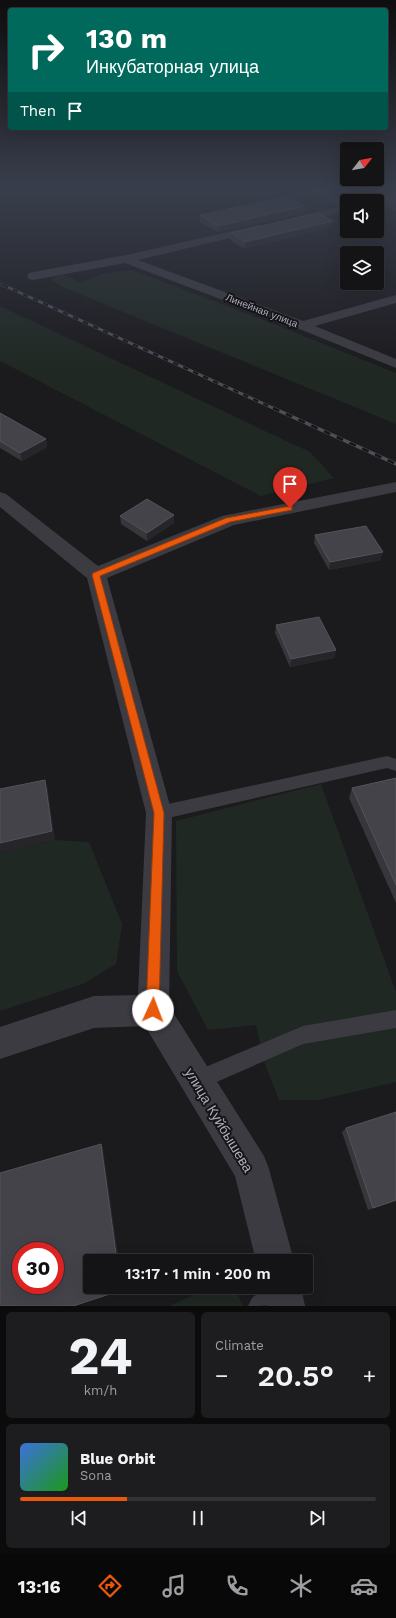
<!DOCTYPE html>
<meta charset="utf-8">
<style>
:root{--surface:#141416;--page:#1d1d1f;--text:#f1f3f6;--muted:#9d9ea1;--line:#333335;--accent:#ea580c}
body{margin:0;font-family:"Work Sans",sans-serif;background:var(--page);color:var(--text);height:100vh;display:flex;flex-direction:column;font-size:15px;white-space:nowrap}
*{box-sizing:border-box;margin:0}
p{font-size:13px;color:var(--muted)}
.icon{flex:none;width:22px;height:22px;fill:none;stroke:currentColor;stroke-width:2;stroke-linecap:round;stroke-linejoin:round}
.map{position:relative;height:1306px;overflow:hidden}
.details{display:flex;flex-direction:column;gap:6px;padding:6px;background:#0b0b0c;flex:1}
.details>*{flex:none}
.hud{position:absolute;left:8px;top:8px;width:380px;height:122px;border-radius:4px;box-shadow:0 4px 16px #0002,0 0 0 1px var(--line);background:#00695c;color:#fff;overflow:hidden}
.needle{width:26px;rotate:59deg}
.tools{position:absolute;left:340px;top:142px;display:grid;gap:8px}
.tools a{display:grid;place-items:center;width:44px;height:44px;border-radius:4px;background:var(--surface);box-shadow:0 4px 16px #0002,0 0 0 1px var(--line);font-size:20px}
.speed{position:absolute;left:12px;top:1242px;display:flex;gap:8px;font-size:20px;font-weight:700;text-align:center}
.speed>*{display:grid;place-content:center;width:52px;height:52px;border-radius:50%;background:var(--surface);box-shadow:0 4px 16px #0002,0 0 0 1px var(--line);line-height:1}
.speed .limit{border:6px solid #d22;background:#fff;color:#111}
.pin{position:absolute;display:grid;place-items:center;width:34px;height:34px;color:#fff;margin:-41px -17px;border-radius:50% 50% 50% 0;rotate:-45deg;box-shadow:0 0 4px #0007}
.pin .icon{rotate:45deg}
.me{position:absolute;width:44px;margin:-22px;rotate:2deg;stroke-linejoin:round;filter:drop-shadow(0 0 3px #0008)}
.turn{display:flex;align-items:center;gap:14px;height:84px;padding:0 12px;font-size:18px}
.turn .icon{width:52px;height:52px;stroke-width:2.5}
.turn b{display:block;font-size:28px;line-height:34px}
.then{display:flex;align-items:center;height:38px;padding:0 12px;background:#0003;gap:8px;font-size:15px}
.big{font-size:30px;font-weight:600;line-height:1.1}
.details .tile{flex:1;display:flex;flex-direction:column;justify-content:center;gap:6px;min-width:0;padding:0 14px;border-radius:6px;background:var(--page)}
.details .dial{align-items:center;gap:0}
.dial b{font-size:52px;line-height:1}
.song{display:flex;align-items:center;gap:12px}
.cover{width:48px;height:48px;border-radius:6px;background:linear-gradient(135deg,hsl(220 70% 55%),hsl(120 70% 35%))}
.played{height:4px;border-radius:2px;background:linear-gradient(90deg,var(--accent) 30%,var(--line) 30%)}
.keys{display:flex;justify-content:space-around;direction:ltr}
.heat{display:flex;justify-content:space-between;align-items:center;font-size:22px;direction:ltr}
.details .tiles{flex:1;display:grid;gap:6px;grid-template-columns:1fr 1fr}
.tile:last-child{grid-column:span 2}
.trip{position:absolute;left:83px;top:1254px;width:230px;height:40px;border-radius:4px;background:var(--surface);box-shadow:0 4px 16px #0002,0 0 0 1px var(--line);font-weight:600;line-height:40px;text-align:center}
.dock{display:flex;height:64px;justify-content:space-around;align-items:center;background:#080809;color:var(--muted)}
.dock .icon{width:28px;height:28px}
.dock .on{color:var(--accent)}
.dock b{font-size:18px;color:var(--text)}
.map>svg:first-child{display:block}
.green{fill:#202823}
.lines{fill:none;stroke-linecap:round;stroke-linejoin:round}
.lane{fill:#3c3b42;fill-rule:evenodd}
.street{fill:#3c3b42;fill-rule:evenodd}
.rail-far2-casing{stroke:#4e4e57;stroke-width:2.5}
.rail-far1-casing{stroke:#4e4e57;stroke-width:3}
.rail-casing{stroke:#4e4e57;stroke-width:3.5}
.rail-far2{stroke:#161518;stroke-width:1.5;stroke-dasharray:4.5;stroke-linecap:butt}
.rail-far1{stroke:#161518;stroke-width:2;stroke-dasharray:5.5;stroke-linecap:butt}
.rail{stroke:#161518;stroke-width:2.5;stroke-dasharray:7;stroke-linecap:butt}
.wall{fill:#37363b}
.shaded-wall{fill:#262529}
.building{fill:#444349;stroke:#54535b;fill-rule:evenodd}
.route{fill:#ea580c;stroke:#983908}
.labels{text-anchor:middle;stroke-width:4;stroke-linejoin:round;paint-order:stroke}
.far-street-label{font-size:10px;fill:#adadbd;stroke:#161518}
.near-street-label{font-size:14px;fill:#adadbd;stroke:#161518}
</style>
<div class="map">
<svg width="396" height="1306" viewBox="0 0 396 1306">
<rect width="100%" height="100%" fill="#1b1a1d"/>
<g class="green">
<path d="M132,270L266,321L396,373V424L60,286L51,279L63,274L81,283L101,274Z"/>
<path d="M0,306L310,452L334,478L261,496L0,361Z"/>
<path d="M321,784L396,992V1082L319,1100H279L264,1062L256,1025L208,1030L177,971L176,821Z"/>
<path d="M55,840L89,842L122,924L116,964L83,984L0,1011V853Z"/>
<path d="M205,1287H234L243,1306H169L196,1294Z"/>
</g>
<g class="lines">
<g class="lane">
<path d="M387,756L396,759V771L387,768L159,820L154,818L151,813L154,808L159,806Z"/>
<path d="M396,1010V1028L303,1044L196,1091L189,1088L186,1081L189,1074L303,1026Z"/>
<path d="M266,1287H290L291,1291C283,1306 267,1306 248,1306L252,1298Z"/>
</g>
<g class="street">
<path d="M306,188H319L347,202V211L293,224L289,223L288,221L289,219L340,207Z"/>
<path d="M396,193V199L377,204V201H371L372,199Z"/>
<path d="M259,225L264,228L263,230L138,260L303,321L396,295V303L315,326L396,359V368L297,328L125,263L33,280L29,279L27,276L29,273L33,272L126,255Z"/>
<path d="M396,482V492L234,525L107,578L172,813L169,1006L264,1156L269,1169L294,1261H256L235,1176L145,1026L94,1028L0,1059V1027L94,996L138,995L146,813L87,578L0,507V492L6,494L98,566L222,516Z"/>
<path d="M263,1287H301L305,1306H267Z"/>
</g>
<defs>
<path id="rail-far2" d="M0,284L5,286"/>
<path id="rail-far1" d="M3,285L275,409"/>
<path id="rail" d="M273,408L396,464"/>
</defs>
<use href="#rail-far2" class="rail-far2-casing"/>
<use href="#rail-far1" class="rail-far1-casing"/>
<use href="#rail" class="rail-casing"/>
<use href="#rail-far2" class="rail-far2"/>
<use href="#rail-far1" class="rail-far1"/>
<use href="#rail" class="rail"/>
</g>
<g class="wall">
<path d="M347,188H396V192L372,198L370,199L347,189Z"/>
<path d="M396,195V211L381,204L382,198Z"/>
<path d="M305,206L304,213L218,232L200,222V215L237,208Z"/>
<path d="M333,221L332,227L245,249L230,240L231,233Z"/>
<path d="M0,413L46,439L47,447L22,461L0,448Z"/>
<path d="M174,515V523L147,541L121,524L120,516Z"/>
<path d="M315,535L381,560L329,570L314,543Z"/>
<path d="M276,625L336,650L334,658L290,667L275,633Z"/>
<path d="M396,778V903L349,798L352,788Z"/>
<path d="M346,1128L396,1201L368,1210L342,1132Z"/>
</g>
<g class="shaded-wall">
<path d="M388,188H396V192L372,198L370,199L371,193L373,192Z"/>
<path d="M305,206L304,213L218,232V226Z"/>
<path d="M333,221L332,227L245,249V242Z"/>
<path d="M46,439L47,447L22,461L20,453Z"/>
<path d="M174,515V523L147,541V533Z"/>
<path d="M383,552L381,560L329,570L330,562Z"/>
<path d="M336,650L334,658L290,667L291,659Z"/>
<path d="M45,780L48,790L55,840L0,853V843Z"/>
<path d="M101,1144L103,1147L119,1261H117Z"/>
<path d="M396,1200V1201L368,1210L373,1208Z"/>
<path d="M121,1287H123V1290L75,1306H73Z"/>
</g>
<g class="building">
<path d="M359,188H388L373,192L371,193Z"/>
<path d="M396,195V204L382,198Z"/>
<path d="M287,197L305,206L218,226L200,215Z"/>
<path d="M318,213L333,221L245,242L231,233Z"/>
<path d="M0,413L46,439L20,453L0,441Z"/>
<path d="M147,499L174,515L147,533L120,516Z"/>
<path d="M366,526L383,552L330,562L315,535Z"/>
<path d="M319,617L336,650L291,659L276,625Z"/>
<path d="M396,778V885L352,788Z"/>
<path d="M45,780L52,831L0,843V789Z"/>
<path d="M396,1112V1200L373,1208L346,1128Z"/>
<path d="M101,1144L117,1261H90V1287H121L122,1290L73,1306H0V1173ZM21,1251H55V1285H21Z"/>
</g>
<linearGradient id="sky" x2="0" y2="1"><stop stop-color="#0f0e10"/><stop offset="0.51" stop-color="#393e4c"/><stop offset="1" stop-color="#393e4c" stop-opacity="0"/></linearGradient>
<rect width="396" height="371" fill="url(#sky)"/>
<path class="route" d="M290,506H292V510L230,522L100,576L164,813L159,1010L157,1015L153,1017L148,1015L146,1010L154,813L92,575L93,573L226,518Z"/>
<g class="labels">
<g class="far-street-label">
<text transform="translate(262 310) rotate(21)" y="4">Линейная улица</text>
</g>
<g class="near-street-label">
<text transform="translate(219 1120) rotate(59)" y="5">улица Куйбышева</text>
</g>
</g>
</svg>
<div class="tools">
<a><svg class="needle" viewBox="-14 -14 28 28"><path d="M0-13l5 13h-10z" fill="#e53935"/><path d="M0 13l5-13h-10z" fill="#9d9ea1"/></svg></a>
<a><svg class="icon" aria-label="sound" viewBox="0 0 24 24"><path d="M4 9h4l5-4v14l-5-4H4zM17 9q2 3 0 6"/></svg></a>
<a><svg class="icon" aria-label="layers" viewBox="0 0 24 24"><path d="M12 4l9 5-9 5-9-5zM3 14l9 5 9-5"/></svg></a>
</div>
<div class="speed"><div class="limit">30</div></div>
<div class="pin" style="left:290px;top:508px;background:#d93025"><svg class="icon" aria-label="arrive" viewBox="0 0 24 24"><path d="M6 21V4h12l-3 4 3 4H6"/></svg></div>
<svg class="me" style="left:153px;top:1010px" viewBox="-20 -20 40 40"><circle r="19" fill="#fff"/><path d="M0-13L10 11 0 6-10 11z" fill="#ea580c"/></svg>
<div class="trip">13:17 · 1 min · 200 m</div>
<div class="hud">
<div class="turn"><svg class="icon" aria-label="right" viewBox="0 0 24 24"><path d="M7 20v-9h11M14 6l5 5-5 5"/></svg><div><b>130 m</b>Инкубаторная улица</div></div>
<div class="then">Then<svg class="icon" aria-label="arrive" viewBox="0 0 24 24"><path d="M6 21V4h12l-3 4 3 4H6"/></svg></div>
</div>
</div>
<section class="details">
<div class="tiles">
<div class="tile dial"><b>24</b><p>km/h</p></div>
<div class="tile"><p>Climate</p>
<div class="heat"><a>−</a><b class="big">20.5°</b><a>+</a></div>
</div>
<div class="tile">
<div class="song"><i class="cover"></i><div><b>Blue Orbit</b><p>Sona</p></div></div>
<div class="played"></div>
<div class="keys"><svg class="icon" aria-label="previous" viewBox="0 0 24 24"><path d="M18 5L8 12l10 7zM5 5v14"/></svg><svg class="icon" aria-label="pause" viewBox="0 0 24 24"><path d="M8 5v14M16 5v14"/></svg><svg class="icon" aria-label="next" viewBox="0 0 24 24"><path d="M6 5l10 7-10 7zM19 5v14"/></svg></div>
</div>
</div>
</section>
<nav class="dock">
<b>13:16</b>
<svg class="icon on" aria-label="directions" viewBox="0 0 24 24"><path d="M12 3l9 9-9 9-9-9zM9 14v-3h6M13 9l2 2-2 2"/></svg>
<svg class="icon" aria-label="music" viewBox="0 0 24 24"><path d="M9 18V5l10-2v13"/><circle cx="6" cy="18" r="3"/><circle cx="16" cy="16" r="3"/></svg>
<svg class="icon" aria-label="phone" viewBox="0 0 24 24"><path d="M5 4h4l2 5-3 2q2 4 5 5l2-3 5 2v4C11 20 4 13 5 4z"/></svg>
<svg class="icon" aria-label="climate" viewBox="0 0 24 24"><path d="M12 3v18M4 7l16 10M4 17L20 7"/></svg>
<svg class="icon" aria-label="car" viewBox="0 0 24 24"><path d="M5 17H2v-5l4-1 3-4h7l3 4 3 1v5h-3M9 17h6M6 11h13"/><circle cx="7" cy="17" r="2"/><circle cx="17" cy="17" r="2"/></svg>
</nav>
